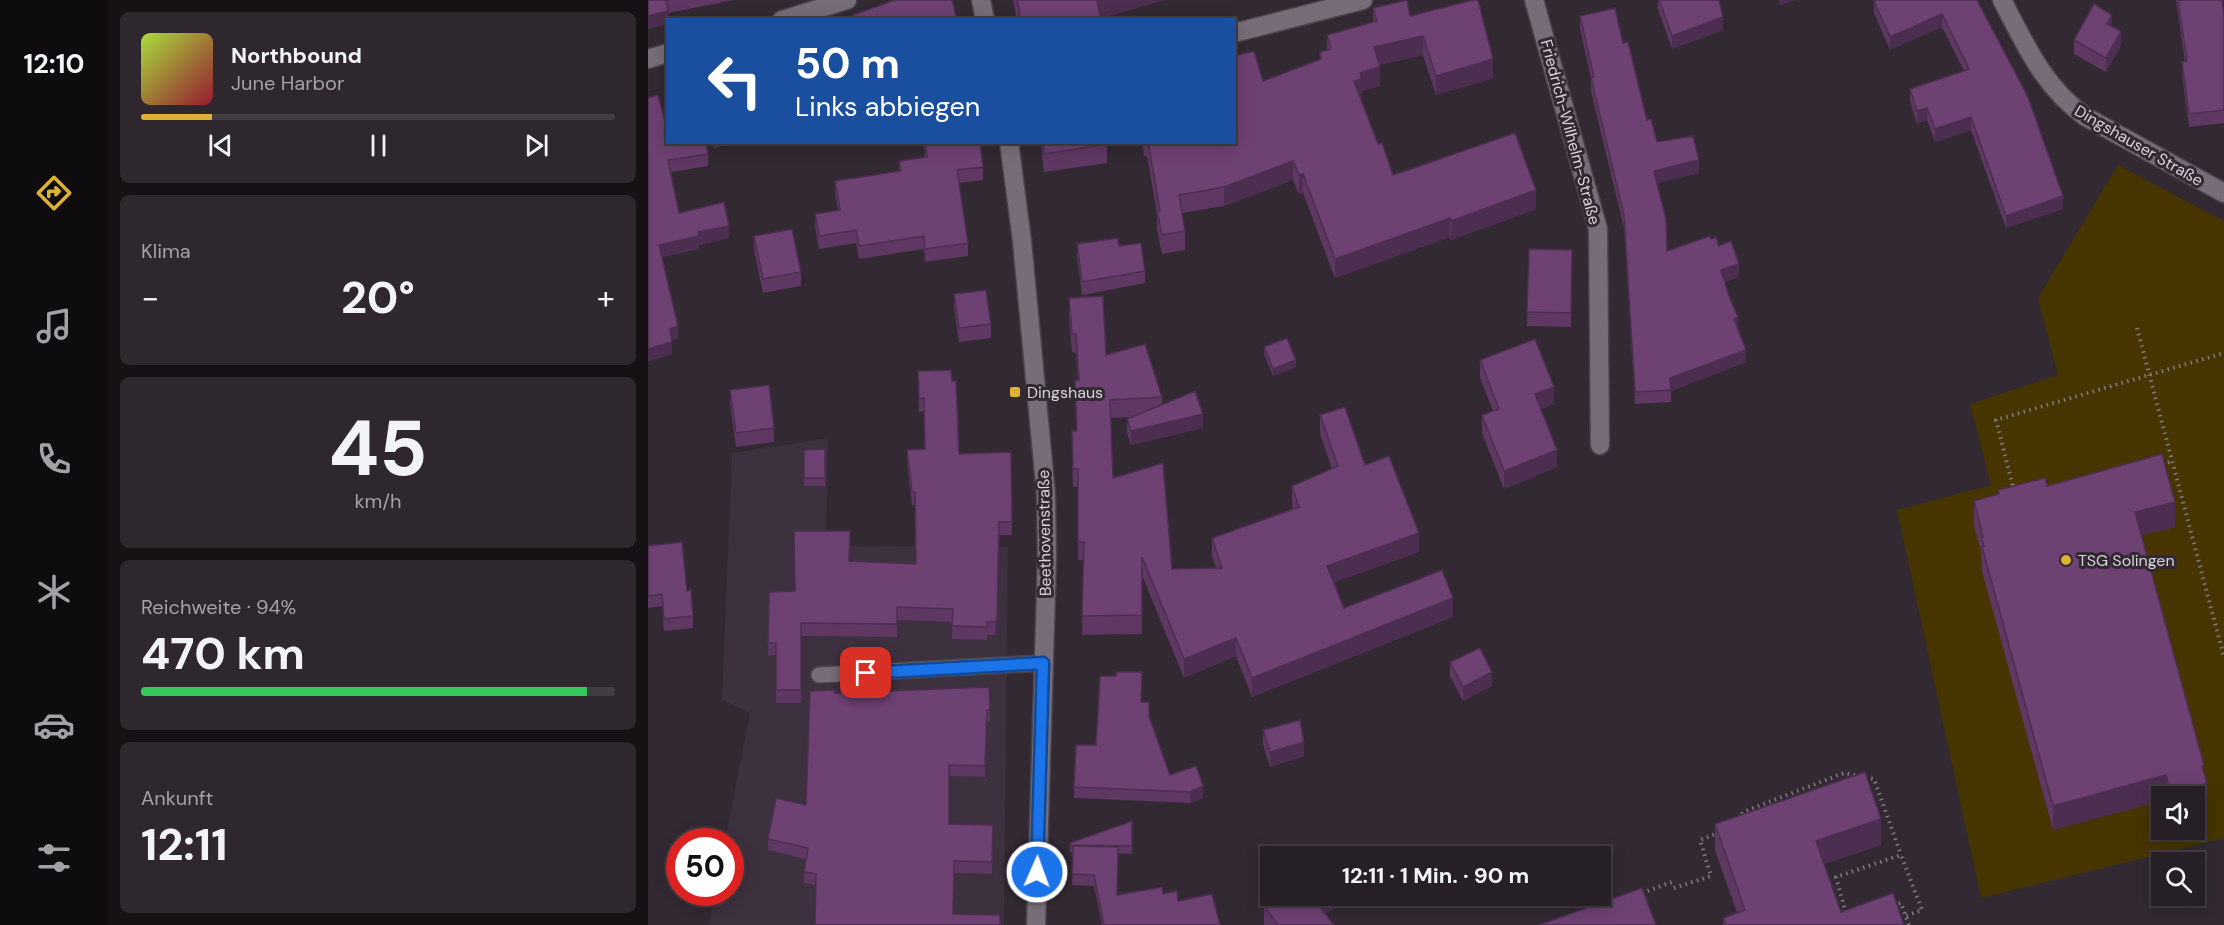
<!DOCTYPE html>
<html lang="de">
<meta charset="utf-8">
<style>
:root{--surface:#261f26;--page:#2e272e;--text:#f1f3f6;--muted:#a4a2a7;--line:#423d43;--accent:#ddb233}
body{margin:0;font-family:"DM Sans",sans-serif;background:var(--page);color:var(--text);height:100vh;display:flex;flex-direction:column;font-size:22px;white-space:nowrap}
*{box-sizing:border-box;margin:0}
p{font-size:20px;color:var(--muted)}
.icon{flex:none;width:33px;height:33px;fill:none;stroke:currentColor;stroke-width:2;stroke-linecap:round;stroke-linejoin:round}
.map{position:relative;flex:1;overflow:hidden}
.details{display:flex;flex-direction:column;gap:12px;padding:12px;background:#151115;width:540px}
.details>*{flex:none}
.hud{position:absolute;left:18px;top:18px;width:570px;height:126px;border-radius:0px;box-shadow:0 3px 15px #0003,0 0 0 2px var(--line);background:#1a4fa0;color:#fff;overflow:hidden}
.buttons{position:absolute;left:1503px;top:786px;display:grid;gap:12px}
.buttons a{display:grid;place-items:center;width:54px;height:54px;border-radius:0px;background:var(--surface);box-shadow:0 3px 15px #0003,0 0 0 2px var(--line);font-size:30px}
.speed{position:absolute;left:18px;top:828px;display:flex;gap:12px;font-size:30px;font-weight:700;text-align:center}
.speed>*{display:grid;place-content:center;width:78px;height:78px;border-radius:50%;background:var(--surface);box-shadow:0 3px 15px #0003,0 0 0 2px var(--line);line-height:1}
.speed .limit{border:9px solid #d22;background:#fff;color:#111}
.pin{position:absolute;display:grid;place-items:center;width:51px;height:51px;color:#fff;margin:-26px;border-radius:12px;box-shadow:0 3px 9px #0006}
.me{position:absolute;width:66px;margin:-33px;rotate:2deg;stroke-linejoin:round;filter:drop-shadow(0 0 4px #0008)}
.turn{display:flex;align-items:center;gap:21px;height:126px;padding:0 30px;font-size:27px}
.turn .icon{width:78px;height:78px;stroke-width:2.5}
.turn b{display:block;font-size:42px;line-height:51px}
.big{font-size:45px;font-weight:700;line-height:1.1}
.details .tile{flex:1;display:flex;flex-direction:column;justify-content:center;gap:9px;min-width:0;padding:0 21px;border-radius:9px;background:var(--page)}
.details .dial{align-items:center;gap:0}
.dial b{font-size:78px;line-height:1}
.song{display:flex;align-items:center;gap:18px}
.cover{width:72px;height:72px;border-radius:9px;background:linear-gradient(135deg,hsl(80 70% 55%),hsl(350 70% 35%))}
.played{height:6px;border-radius:3px;background:linear-gradient(90deg,var(--accent) 15%,var(--line) 15%)}
.keys{display:flex;justify-content:space-around;direction:ltr}
.heat{display:flex;justify-content:space-between;align-items:center;font-size:33px;direction:ltr}
.charge{height:9px;border-radius:4px;background:linear-gradient(90deg,#34c759 94%,var(--line) 0)}
.trip{position:absolute;left:612px;top:846px;width:351px;height:60px;border-radius:0px;background:var(--surface);box-shadow:0 3px 15px #0003,0 0 0 2px var(--line);font-weight:700;line-height:60px;text-align:center}
main{display:flex;flex:1;min-height:0}
.tab-bar{display:flex;flex-direction:column;width:108px;justify-content:space-around;align-items:center;background:#0f0c0f;color:var(--muted)}
.tab-bar .icon{width:42px;height:42px}
.tab-bar .active{color:var(--accent)}
.tab-bar b{font-size:27px;color:var(--text)}
.map>svg:first-child{display:block}
.built{fill:#3d303f}
.green{fill:#463500;fill-rule:evenodd}
.lines{fill:none;stroke-linecap:round;stroke-linejoin:round}
.lane-casing{stroke:#4b444c;stroke-width:18}
.street-casing{stroke:#4b444c;stroke-width:21}
.secondary-casing{stroke:#4b444c;stroke-width:21}
.path{stroke:#817a81;stroke-width:4;stroke-dasharray:1.5 4.5;stroke-linecap:butt}
.lane{stroke:#776d78;stroke-width:15}
.street{stroke:#776d78;stroke-width:18}
.secondary{stroke:#776d78;stroke-width:18}
.wall{fill:#5e3862}
.shaded-wall{fill:#4c2e50}
.building{fill:#6d4172;stroke:#4c2e50;stroke-width:1.5}
.route-casing{stroke:#114b97;stroke-width:15}
.route{stroke:#1a73e8;stroke-width:10}
.poi-dot{fill:#ddb233;stroke:#322932;stroke-width:2}
.labels{text-anchor:middle;stroke-width:6;stroke-linejoin:round;paint-order:stroke}
.street-label{font-size:16px;fill:#d8d3d9;stroke:#322932}
.poi-label{font-size:16px;fill:#d8d3d9;stroke:#322932;text-anchor:start}
</style>
<main>
<nav class="tab-bar">
<b>12:10</b>
<svg class="icon active" aria-label="directions" viewBox="0 0 24 24"><path d="M12 3l9 9-9 9-9-9zM9 14v-3h6M13 9l2 2-2 2"/></svg>
<svg class="icon" aria-label="music" viewBox="0 0 24 24"><path d="M9 18V5l10-2v13"/><circle cx="6" cy="18" r="3"/><circle cx="16" cy="16" r="3"/></svg>
<svg class="icon" aria-label="phone" viewBox="0 0 24 24"><path d="M5 4h4l2 5-3 2q2 4 5 5l2-3 5 2v4C11 20 4 13 5 4z"/></svg>
<svg class="icon" aria-label="climate" viewBox="0 0 24 24"><path d="M12 3v18M4 7l16 10M4 17L20 7"/></svg>
<svg class="icon" aria-label="car" viewBox="0 0 24 24"><path d="M5 17H2v-5l4-1 3-4h7l3 4 3 1v5h-3M9 17h6M6 11h13"/><circle cx="7" cy="17" r="2"/><circle cx="17" cy="17" r="2"/></svg>
<svg class="icon" aria-label="filters" viewBox="0 0 24 24"><path d="M4 7h16M4 17h16"/><circle cx="9" cy="7" r="2"/><circle cx="15" cy="17" r="2"/></svg>
</nav>
<section class="details">
<div class="tile">
<div class="song"><i class="cover"></i><div><b>Northbound</b><p>June Harbor</p></div></div>
<div class="played"></div>
<div class="keys"><svg class="icon" aria-label="previous" viewBox="0 0 24 24"><path d="M18 5L8 12l10 7zM5 5v14"/></svg><svg class="icon" aria-label="pause" viewBox="0 0 24 24"><path d="M8 5v14M16 5v14"/></svg><svg class="icon" aria-label="next" viewBox="0 0 24 24"><path d="M6 5l10 7-10 7zM19 5v14"/></svg></div>
</div>
<div class="tile"><p>Klima</p>
<div class="heat"><a>−</a><b class="big">20°</b><a>+</a></div>
</div>
<div class="tile dial"><b>45</b><p>km/h</p></div>
<div class="tile"><p>Reichweite · 94%</p><b class="big">470 km</b><div class="charge"></div></div>
<div class="tile"><p>Ankunft</p><b class="big">12:11</b></div>
</section>
<div class="map">
<svg width="1576" height="925" viewBox="0 0 1576 925">
<rect width="100%" height="100%" fill="#322932"/>
<path class="built" d="M180,438L178,546L360,547L356,925H61L67,893L82,892V842L77,841L102,713L74,700L84,453Z"/>
<path class="green" d="M1470,165L1576,221V838L1333,898L1249,510L1343,485L1322,404L1410,375L1390,298ZM1514,796H1546V830H1514Z"/>
<g class="lines">
<defs>
<path id="lane" d="M171,675L395,663"/>
<g id="street">
<path d="M886,0L950,229L952,445"/>
<path d="M1354,0C1377,44 1396,88 1438,117L1576,193"/>
<path d="M586,33L715,0"/>
</g>
<g id="secondary">
<path d="M333,0L337,20"/>
<path d="M134,20L199,0"/>
<path d="M0,59L20,53"/>
<path d="M361,142L374,241L398,495L399,557L388,925"/>
</g>
</defs>
<use href="#lane" class="lane-casing"/>
<use href="#street" class="street-casing"/>
<use href="#secondary" class="secondary-casing"/>
<g class="path">
<path d="M1489,328L1576,657"/>
<path d="M1514,464L1525,461"/>
<path d="M1366,491L1348,420L1576,353"/>
<path d="M1091,819L1095,812L1196,773L1226,779L1253,855"/>
<path d="M1026,888L1063,876L1052,840L1070,833"/>
<path d="M994,893L1024,882"/>
<path d="M1245,905L1253,903L1261,925"/>
<path d="M1198,913L1188,877L1253,855L1274,910L1258,916"/>
</g>
<use href="#lane" class="lane"/>
<use href="#street" class="street"/>
<use href="#secondary" class="secondary"/>
</g>
<g class="wall">
<path d="M0,0H86L20,13V24L0,29Z"/>
<path d="M365,0H517L453,18V20H369Z"/>
<path d="M1010,0H1071L1075,30L1024,49L1010,9Z"/>
<path d="M1329,0L1415,209L1358,228L1323,130L1287,142L1279,120L1269,124L1262,101V89L1316,71L1294,27L1242,50L1226,13V1Z"/>
<path d="M1528,0H1574L1576,15V123L1541,127L1534,75V62H1537Z"/>
<path d="M725,8L762,16L845,78L788,95L775,55L731,65L732,86L714,91V98H713L730,144L745,175L888,209L803,240L802,237L687,278L655,193L651,194L645,180L576,206L534,213L537,231V250L514,254L509,230V213L499,156H496L494,142H586L615,81L672,59V52L679,50V35L725,22Z"/>
<path d="M932,16L975,43L999,120L1009,142L1051,173L1009,183L1019,251L1063,239L1071,246L1091,277L1076,282L1090,330L1098,362L1023,391V402L987,404L976,228L943,91V78L932,29Z"/>
<path d="M1426,40L1473,45L1458,72L1426,54Z"/>
<path d="M20,132L60,154V166L23,172L31,213L81,238L51,245V249L14,257L30,338L24,340V354L0,361Z"/>
<path d="M276,142H332L335,167V180L311,183L320,243V256L277,262L276,249L211,259L208,243L171,249L167,227V214L190,210L187,194V181L251,171V161L277,157Z"/>
<path d="M393,142H459V163L396,172Z"/>
<path d="M106,236L153,272V286L115,293L106,250Z"/>
<path d="M429,244L471,246L497,271V283L434,295L429,256Z"/>
<path d="M881,249L924,250L923,327L879,326Z"/>
<path d="M306,294L343,324V338L311,342L306,309Z"/>
<path d="M421,298L458,355L514,397V405L555,428L483,445L479,433V419L483,417L463,418L465,478L524,569L568,568L564,556V538L645,509L644,505V486L684,469L672,434V415L717,465L771,552L686,582L696,608L805,617L604,697L588,656L536,678L494,575V634L434,635L435,560H430V487H425L424,450V431H428L427,380H430L428,353L424,352L421,317Z"/>
<path d="M616,347L648,367L625,376L616,354Z"/>
<path d="M832,360L906,404L893,409L909,467L856,489L834,433V415L845,411L832,378Z"/>
<path d="M304,381L311,454L363,452L364,535H351L349,632L347,635H339V640L304,639V622L249,620V637L153,636V703H128V655L120,656L121,592L147,591L202,561L268,564L267,505H264L259,463V450L277,449L276,411L271,412L270,384Z"/>
<path d="M82,390L126,428V442L88,447L82,404Z"/>
<path d="M177,449V486H156V450Z"/>
<path d="M1399,486L1527,527L1493,535L1556,773L1559,807L1546,796H1514L1405,830L1334,571L1333,551L1326,525V501L1350,494V490Z"/>
<path d="M0,546L39,591L45,616V628L16,631L14,606L0,608Z"/>
<path d="M802,662L844,686L815,701L802,676Z"/>
<path d="M341,687L342,721H339L337,777L301,776V824L345,837L344,874L306,873V914L352,925L156,883V872L158,859L120,850V839L158,805L187,693Z"/>
<path d="M493,702L501,717L522,775L555,798L542,803L426,798V787Z"/>
<path d="M615,730L656,756L622,767L615,744Z"/>
<path d="M484,821V854L470,853L469,895L515,894L530,901L572,925H454L446,886L424,885L425,852H422V843Z"/>
<path d="M1067,824L1233,845L1176,864L1193,912L1256,925H1075V918L1089,913L1067,850Z"/>
<path d="M700,896V898L677,914L686,925H616V906Z"/>
</g>
<g class="shaded-wall">
<path d="M454,0H517L449,19V1Z"/>
<path d="M1131,0H1148L1131,6Z"/>
<path d="M20,11V24L0,29V16Z"/>
<path d="M1294,14V27L1242,50V37Z"/>
<path d="M1464,15V29L1459,24Z"/>
<path d="M1075,17V30L1024,49V36Z"/>
<path d="M1473,31V45L1458,72V58Z"/>
<path d="M775,36V55L726,66V47Z"/>
<path d="M845,59V78L788,95V76Z"/>
<path d="M732,67V86L714,91V98L706,100V81L712,73Z"/>
<path d="M1279,108V120L1269,124V111Z"/>
<path d="M1323,117V130L1287,142V129Z"/>
<path d="M66,142H84L66,149Z"/>
<path d="M1051,160V173L1006,184V171Z"/>
<path d="M645,161V180L576,206V187Z"/>
<path d="M655,174V193L651,194V175Z"/>
<path d="M888,190V209L803,240V221Z"/>
<path d="M1415,196V209L1358,228V216Z"/>
<path d="M802,218V237L687,278V259Z"/>
<path d="M81,226V238L51,245V249L11,258V245L50,232Z"/>
<path d="M1091,264V277L1073,283V270Z"/>
<path d="M1090,317V330L1086,332V319Z"/>
<path d="M30,326V338L22,341V329Z"/>
<path d="M24,342V354L0,361V349Z"/>
<path d="M1098,350V362L1023,391L1022,378Z"/>
<path d="M648,360V367L625,376V369Z"/>
<path d="M906,387V404L887,412V394Z"/>
<path d="M555,414V428L483,445V431Z"/>
<path d="M909,450V467L856,489V471Z"/>
<path d="M1527,502V527L1487,537V512Z"/>
<path d="M351,522L349,632L347,635V622Z"/>
<path d="M771,533V552L679,585V566Z"/>
<path d="M805,598V617L604,697V678Z"/>
<path d="M588,638V656L536,678V659Z"/>
<path d="M844,672V686L815,701V687Z"/>
<path d="M656,742V756L622,767V752Z"/>
<path d="M1556,765V783H1559V807L1546,810V796H1523V793Z"/>
<path d="M1518,775V796H1514V801L1405,830V806Z"/>
<path d="M555,786V798L542,803V792Z"/>
<path d="M1233,819V845L1168,867V841Z"/>
<path d="M675,896H700V898L667,921V901Z"/>
</g>
<g class="building">
<path d="M0,0H21L18,1L20,11L0,16Z"/>
<path d="M247,0H304L309,20H191Z"/>
<path d="M369,0H454L449,1L453,20H373Z"/>
<path d="M759,0L762,16L825,0H830L845,59L788,76L775,36L726,47L732,67L712,73L714,79L706,81L730,144L734,143L745,175L867,133L888,190L803,221L802,218L687,259L655,174L651,175L645,161L576,187L531,195L537,231L514,235L509,211H512L500,142H586V56L606,51L615,81L673,59L672,52L683,49L679,35L729,21L725,8Z"/>
<path d="M1011,0H1071L1075,17L1024,36Z"/>
<path d="M1228,0H1329L1380,97L1415,196L1358,216L1323,117L1287,129L1279,108L1269,111L1262,89L1321,69L1294,14L1242,37L1226,1Z"/>
<path d="M1530,0H1574L1576,15V110L1541,114L1534,62L1539,61Z"/>
<path d="M1446,4L1464,15L1459,24L1473,31L1458,58L1426,40Z"/>
<path d="M967,8L975,43L980,42L999,120L1003,119L1009,142L1045,136L1051,160L1006,171L1018,219L1019,251L1062,236L1063,239L1068,237L1071,246L1083,241L1091,264L1073,270L1081,296L1090,317L1086,319L1098,350L1022,378L1023,390L987,392L976,215L943,78L946,77L932,16Z"/>
<path d="M10,95L20,132V142H58L60,154L20,160L31,213L76,202L81,226L50,232L51,236L11,245L30,326L22,329L24,342L0,349V98Z"/>
<path d="M277,142H332L335,167L309,170L320,243L277,249L276,236L211,246L208,230L171,236L167,214L192,210L187,181L253,171L251,161L279,157Z"/>
<path d="M395,142H459V144L396,154Z"/>
<path d="M144,229L153,272L115,279L106,236Z"/>
<path d="M470,238L471,246L493,243L497,271L434,282L429,244Z"/>
<path d="M881,249L924,250L923,313L879,312Z"/>
<path d="M338,290L343,324L311,328L306,294Z"/>
<path d="M455,296L458,355L497,344L514,397L462,400L465,478L515,463L524,569L574,568L564,538L651,507L644,486L690,466L672,415L697,407L717,465L741,456L771,533L679,566L696,608L794,570L805,598L604,678L588,638L536,659L494,557V615L434,616L436,542H430V469H425L424,431H429L427,380H431L428,334H424L421,298Z"/>
<path d="M639,338L648,360L625,369L616,347Z"/>
<path d="M887,339L906,387L887,394L909,450L856,471L834,415L851,409L832,360Z"/>
<path d="M303,370L304,381H308L311,454L363,452L364,522H351L349,619L347,622H339V627L304,626L305,609L249,607V624L153,623V690H128V643H120L121,592L147,591L146,531H202L201,561L268,564L267,492H264L259,450L277,449L276,398L271,399L270,371Z"/>
<path d="M121,385L126,428L88,433L82,390Z"/>
<path d="M547,391L555,414L483,431L479,419Z"/>
<path d="M177,449V478H156V450Z"/>
<path d="M1514,454L1527,502L1487,512L1556,765L1554,766L1559,783L1523,793L1518,775L1405,806L1334,547L1336,546L1333,537H1335L1326,501L1351,494L1350,490L1397,478L1399,486Z"/>
<path d="M34,542L39,591L43,590L45,616L16,619L14,594L0,596V546Z"/>
<path d="M832,648L844,672L815,687L802,662Z"/>
<path d="M468,672H494L493,702H501V716L522,775L548,766L555,786L542,792L426,787L428,745H448L452,676H468Z"/>
<path d="M341,687L342,710H339L337,766L301,765V824L345,825L344,862L306,861L305,914L352,915V925H167L168,874L156,872L160,848L120,839L128,798L158,805L162,691L186,690L187,693Z"/>
<path d="M652,720L656,742L622,752L615,730Z"/>
<path d="M1217,772L1233,819L1168,841L1193,912L1245,893L1256,925H1078L1075,918L1097,910L1067,824Z"/>
<path d="M484,821V846L422,845V843Z"/>
<path d="M425,846L470,847L469,895L514,887L515,894L529,891L530,901L564,894L572,925H456L446,875L424,874Z"/>
<path d="M994,888L1008,925H891Z"/>
<path d="M632,896H675L667,901L686,925H630L616,906Z"/>
</g>
<g class="lines">
<defs>
<path id="route" d="M218,673L395,663L389,872"/>
</defs>
<use href="#route" class="route-casing"/>
<use href="#route" class="route"/>
</g>
<g class="poi-dot">
<rect x="361" y="386" width="12" height="12" rx="3"/>
<circle cx="1418" cy="560" r="6"/>
</g>
<g class="labels">
<g class="street-label">
<text transform="translate(923 132) rotate(75)" y="6">Friedrich-Wilhelm-Straße</text>
<text transform="translate(1491 145) rotate(30)" y="6">Dingshauser Straße</text>
<text transform="translate(396 533) rotate(-91)" y="6">Beethovenstraße</text>
</g>
<g class="poi-label">
<text x="379" y="398">Dingshaus</text>
<text x="1430" y="566">TSG Solingen</text>
</g>
</g>
</svg>
<div class="buttons">
<a><svg class="icon" aria-label="sound" viewBox="0 0 24 24"><path d="M4 9h4l5-4v14l-5-4H4zM17 9q2 3 0 6"/></svg></a>
<a><svg class="icon" aria-label="search" viewBox="0 0 24 24"><circle cx="10" cy="10" r="6"/><path d="M15 15l6 6"/></svg></a>
</div>
<div class="speed"><div class="limit">50</div></div>
<div class="pin" style="left:218px;top:673px;background:#d93025"><svg class="icon" aria-label="arrive" viewBox="0 0 24 24"><path d="M6 21V4h12l-3 4 3 4H6"/></svg></div>
<svg class="me" style="left:389px;top:872px" viewBox="-20 -20 40 40"><circle r="17" fill="#1a73e8" stroke="#fff" stroke-width="3"/><path d="M0-11L8 9 0 5-8 9z" fill="#fff"/></svg>
<div class="trip">12:11 · 1 Min. · 90 m</div>
<div class="hud">
<div class="turn"><svg class="icon" aria-label="left" viewBox="0 0 24 24"><path d="M17 20v-9H6M10 6l-5 5 5 5"/></svg><div><b>50 m</b>Links abbiegen</div></div>
</div>
</div>
</main>
